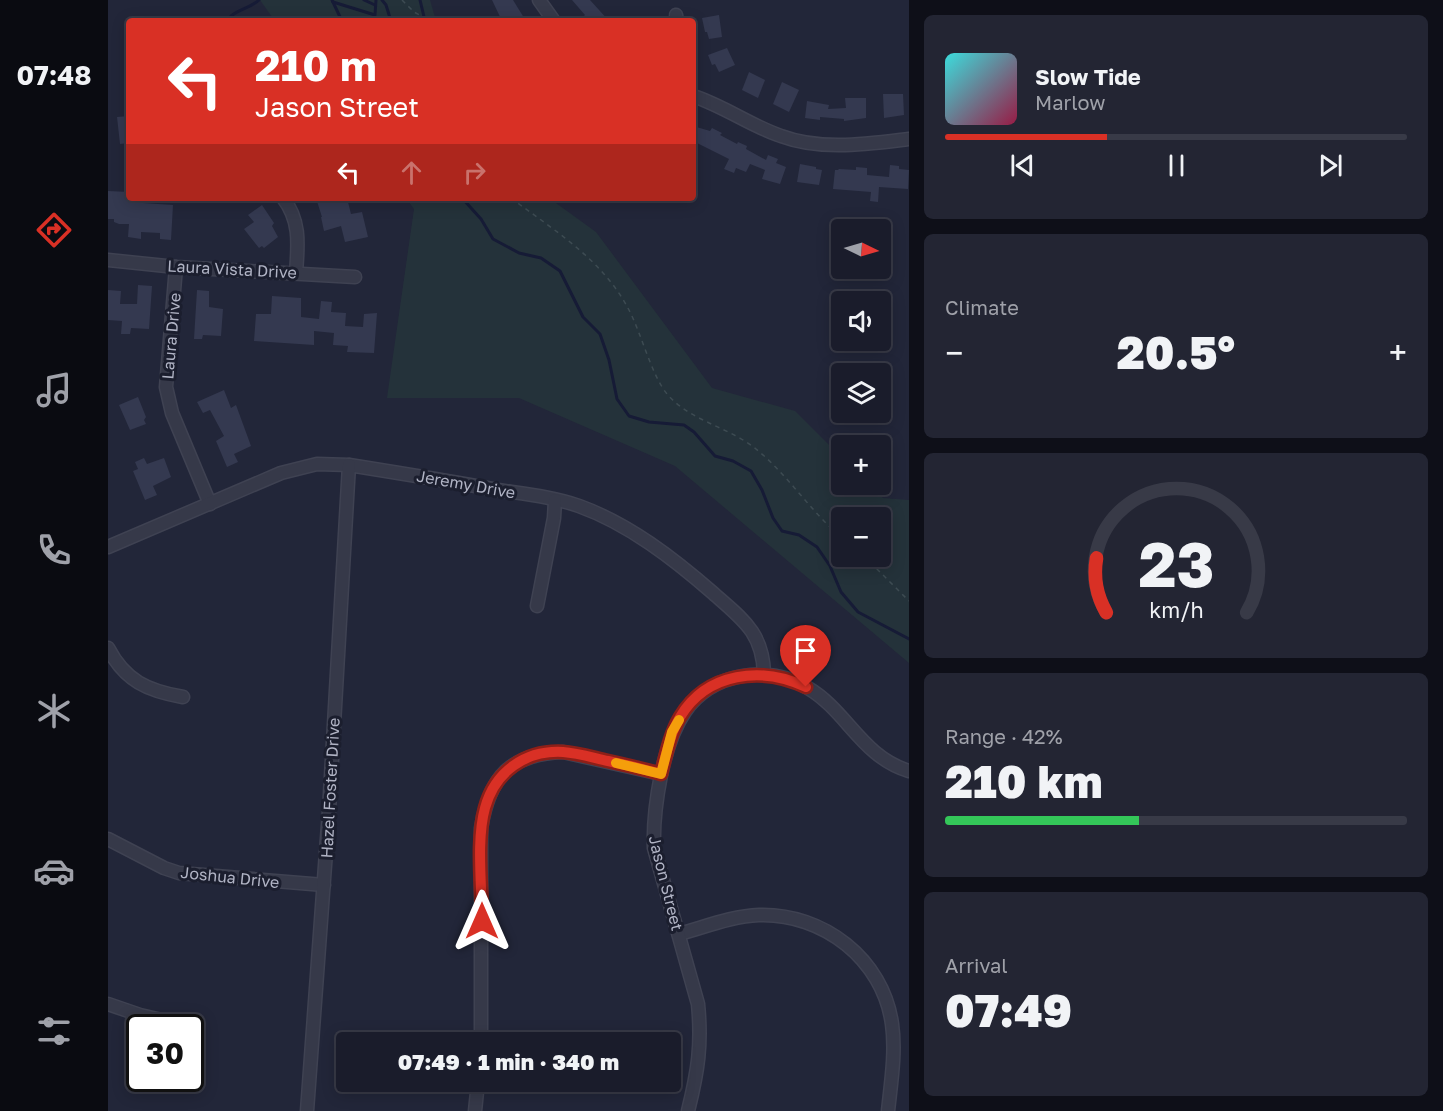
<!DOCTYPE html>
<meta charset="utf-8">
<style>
:root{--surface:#1a1c2b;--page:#232533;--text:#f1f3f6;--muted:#9fa1a9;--line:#383a47;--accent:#d93025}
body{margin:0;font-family:"Golos Text",sans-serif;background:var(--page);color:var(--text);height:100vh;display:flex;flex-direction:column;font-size:22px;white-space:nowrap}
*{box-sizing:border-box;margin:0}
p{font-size:20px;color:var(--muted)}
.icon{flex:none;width:33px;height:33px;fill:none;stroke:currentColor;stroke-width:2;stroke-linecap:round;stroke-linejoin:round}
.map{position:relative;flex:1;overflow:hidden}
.drawer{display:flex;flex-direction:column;gap:15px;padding:15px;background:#0e0f18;width:534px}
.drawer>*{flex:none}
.hud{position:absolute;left:18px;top:18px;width:570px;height:183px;border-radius:6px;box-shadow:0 3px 15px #0003,0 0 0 2px var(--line);background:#d93025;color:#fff;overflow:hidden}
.needle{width:39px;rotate:95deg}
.fabs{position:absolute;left:723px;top:219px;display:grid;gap:12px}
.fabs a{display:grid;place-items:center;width:60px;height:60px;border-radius:6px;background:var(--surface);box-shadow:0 3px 15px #0003,0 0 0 2px var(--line);font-size:30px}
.speed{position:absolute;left:18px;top:1014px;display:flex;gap:12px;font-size:30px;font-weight:700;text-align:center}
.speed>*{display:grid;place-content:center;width:78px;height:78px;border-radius:50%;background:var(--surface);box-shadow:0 3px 15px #0003,0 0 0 2px var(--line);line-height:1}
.speed .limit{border:3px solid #111;border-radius:9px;background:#fff;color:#111}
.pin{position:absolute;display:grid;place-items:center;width:51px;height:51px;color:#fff;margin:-62px -26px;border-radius:50% 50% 50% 0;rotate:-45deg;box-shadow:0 0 6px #0007}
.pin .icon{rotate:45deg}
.me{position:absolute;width:66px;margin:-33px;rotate:0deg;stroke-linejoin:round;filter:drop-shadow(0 0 4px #0008)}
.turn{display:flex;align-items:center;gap:21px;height:126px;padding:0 30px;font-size:27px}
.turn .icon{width:78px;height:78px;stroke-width:2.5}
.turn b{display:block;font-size:42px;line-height:51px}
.lanes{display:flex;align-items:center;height:57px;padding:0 30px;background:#0003;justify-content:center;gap:30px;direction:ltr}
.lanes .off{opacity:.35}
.big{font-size:45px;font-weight:800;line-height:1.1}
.drawer .widget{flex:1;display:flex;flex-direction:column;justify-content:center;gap:9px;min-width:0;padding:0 21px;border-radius:9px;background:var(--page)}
.drawer .dial{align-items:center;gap:0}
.dial svg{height:156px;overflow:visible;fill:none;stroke:var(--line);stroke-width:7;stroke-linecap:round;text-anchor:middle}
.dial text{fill:var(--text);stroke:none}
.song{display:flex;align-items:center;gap:18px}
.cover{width:72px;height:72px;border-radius:9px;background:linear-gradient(135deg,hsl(180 70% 55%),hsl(340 70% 35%))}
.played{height:6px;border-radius:3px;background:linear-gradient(90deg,var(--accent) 35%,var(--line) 35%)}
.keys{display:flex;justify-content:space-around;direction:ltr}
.heat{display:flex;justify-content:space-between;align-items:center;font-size:33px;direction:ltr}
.charge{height:9px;border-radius:4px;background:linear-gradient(90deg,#34c759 42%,var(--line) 0)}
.trip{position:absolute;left:228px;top:1032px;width:345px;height:60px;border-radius:6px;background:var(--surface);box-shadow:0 3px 15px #0003,0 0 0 2px var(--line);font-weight:800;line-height:60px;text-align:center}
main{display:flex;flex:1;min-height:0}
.dock{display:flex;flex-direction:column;width:108px;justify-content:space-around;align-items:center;background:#0a0b11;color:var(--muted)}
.dock .icon{width:42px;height:42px}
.dock .on{color:var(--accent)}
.dock b{font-size:27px;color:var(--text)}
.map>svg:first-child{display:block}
.green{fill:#24323a;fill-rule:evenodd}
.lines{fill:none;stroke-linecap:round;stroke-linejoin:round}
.stream{stroke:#161b36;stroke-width:3}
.building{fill:#343950}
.minor-casing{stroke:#3f4252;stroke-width:15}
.path{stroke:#3d4b52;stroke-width:1.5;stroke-dasharray:4.5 4.5;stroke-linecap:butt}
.minor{stroke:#363949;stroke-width:12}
.route-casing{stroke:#8d1f18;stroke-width:15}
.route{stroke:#d93025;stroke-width:10}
.slow{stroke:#f59e0b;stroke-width:10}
.labels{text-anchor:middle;stroke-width:6;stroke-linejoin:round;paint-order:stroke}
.street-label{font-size:16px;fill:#b1b4c5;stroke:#1b1e2e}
</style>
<main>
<nav class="dock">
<b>07:48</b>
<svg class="icon on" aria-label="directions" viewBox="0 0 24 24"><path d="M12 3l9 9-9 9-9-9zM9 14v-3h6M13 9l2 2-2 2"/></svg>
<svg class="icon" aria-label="music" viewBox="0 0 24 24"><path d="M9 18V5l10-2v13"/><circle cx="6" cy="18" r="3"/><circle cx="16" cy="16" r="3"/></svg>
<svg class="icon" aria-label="phone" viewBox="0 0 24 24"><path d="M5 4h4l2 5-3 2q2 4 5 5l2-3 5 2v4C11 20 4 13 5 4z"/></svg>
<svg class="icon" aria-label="climate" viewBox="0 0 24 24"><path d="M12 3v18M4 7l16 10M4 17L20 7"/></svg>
<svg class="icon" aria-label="car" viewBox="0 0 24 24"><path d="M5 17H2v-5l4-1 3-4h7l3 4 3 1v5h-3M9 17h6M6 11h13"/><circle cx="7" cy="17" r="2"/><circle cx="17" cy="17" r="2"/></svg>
<svg class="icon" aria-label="filters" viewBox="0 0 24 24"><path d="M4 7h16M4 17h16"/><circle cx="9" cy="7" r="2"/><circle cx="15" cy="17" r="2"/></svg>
</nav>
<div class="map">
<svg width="801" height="1111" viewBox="0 0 801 1111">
<rect width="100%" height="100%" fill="#222639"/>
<g class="green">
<path d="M152,0H322L328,21H167Z"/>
<path d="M298,198H441L488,232L604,388L687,411L733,457L734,484L761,485L775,498L801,500V663L567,466L411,398H279L306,209ZM734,518H772V556H734Z"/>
</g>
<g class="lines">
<g class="stream">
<path d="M224,0L234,21"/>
<path d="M256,0L267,5"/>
<path d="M274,0L278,5L283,21"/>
<path d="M312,0L317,21"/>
<path d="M225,2L267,15L268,0"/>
<path d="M125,21L123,16C132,9 144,7 151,0"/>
<path d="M354,198L373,219L385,239L411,253L433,258L452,271L475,317L492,334L501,360L509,399L521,416L541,422L576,425L586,432L607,456L625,461L643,471L654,490L665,518L674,531L691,535L709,547L722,566L733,592L750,612L801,639"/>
</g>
</g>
<g class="building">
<path d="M384,0H405L418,21H394Z"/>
<path d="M464,0H482L501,21H471L477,15Z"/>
<path d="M611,15L614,37L601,39L599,32H597L594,18Z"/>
<path d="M619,48L627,65L611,72L607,64L604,65L600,55Z"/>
<path d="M641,72L657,80L650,98L634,90Z"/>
<path d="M674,82L691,90L681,112L665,104Z"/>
<path d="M775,94H795L796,115L776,118Z"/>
<path d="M737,98H758V118L736,121V119L712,117V120L697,118L699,101L721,105L720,109L738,108Z"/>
<path d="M21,116V143L12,144L9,117Z"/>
<path d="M585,126L602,131L604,128L614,133L612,135L629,144L630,142L639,146L638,149L658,160L660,155L670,159L668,163L678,167L672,184L654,179L657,170L642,164L638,172L628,168L626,173L616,169L621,159L585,141Z"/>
<path d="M692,164L708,167V169L714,170L711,185L689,182Z"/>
<path d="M782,165L791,166V169L801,170L800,189L771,187L770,202L762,201L763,192L725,189L727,170H730L731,169L748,170V167L759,168V175L781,177Z"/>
<path d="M0,191L21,192V198H36L35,203L65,205L63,240L52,239V233L33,232V239L20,237L21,224H11L6,222V219H0Z"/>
<path d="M208,198H239L243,214L254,212L260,237L237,242L233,226L216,231L213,217H214Z"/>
<path d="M154,205L166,223L164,226L170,237L156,248L154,246L151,248L136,229L146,222L140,215Z"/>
<path d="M30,285L44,286L41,329L23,328L22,334H13L14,321L0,320V290L13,291L12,304H29Z"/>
<path d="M89,290L101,291V307L115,309L113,336L95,335L94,339H86Z"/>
<path d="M164,296L193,298V317L211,319L213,301L224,302L223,312L238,313L237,326L255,327L256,314L269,313L266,353L239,352L240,346L225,345L226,333L206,331V345L146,341L148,314H163Z"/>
<path d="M116,390L123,408L128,405L143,446L126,454L130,462L119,467L108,441L116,436L102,410L95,413L89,402Z"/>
<path d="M30,397L38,417L36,420L38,424L22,430L11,405Z"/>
<path d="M36,458L39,464L56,458L63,477L45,486L49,495L37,500L25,471L30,469L27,462Z"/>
</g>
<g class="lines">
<defs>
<g id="minor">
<path d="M431,0L446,21"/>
<path d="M568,15L569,21"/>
<path d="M585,96C616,106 643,126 673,136C713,151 759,144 801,139"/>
<path d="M175,198C193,221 190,245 188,273"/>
<path d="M0,260L68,267L247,277"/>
<path d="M68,267L58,387L64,413L102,504"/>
<path d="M0,547L173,473L209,464L241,465C291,473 341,481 390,490C417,494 446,497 471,506C521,524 566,559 605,593C634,619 655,632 656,674"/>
<path d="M429,606L446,518L447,500"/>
<path d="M0,648C17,681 40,691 75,697"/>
<path d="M0,839L56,868L71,873L216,885"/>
<path d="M571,934C597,927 624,916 651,915C715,913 775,959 784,1024C788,1052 783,1083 780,1111"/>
<path d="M0,1004L32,1015L58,1021"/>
<path d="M373,1042V828C382,776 402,754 455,752L553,774"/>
<path d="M199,1111L221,811L241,465"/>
<path d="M367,1111L370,1082"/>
<path d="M580,1111C590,1071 594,1045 590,1004L546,848C545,822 548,800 553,775C563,728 580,686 634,676C656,672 680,676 700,688C739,711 754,757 801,771"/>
</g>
</defs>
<use href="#minor" class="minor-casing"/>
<g class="path">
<path d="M294,0L306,12L322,21"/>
<path d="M403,198C447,231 495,260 521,310C534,335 543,374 559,394C582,421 621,427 648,449C680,475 703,512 734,538"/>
<path d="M756,556L801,601"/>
</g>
<use href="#minor" class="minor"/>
</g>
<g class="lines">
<defs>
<path id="route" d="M374,921C374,887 368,840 377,808C387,771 418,750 455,752C470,753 486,758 500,761C518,765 536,769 553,774C558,755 562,734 572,717C599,672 654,666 698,687"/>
</defs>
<use href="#route" class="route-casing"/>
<use href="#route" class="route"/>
<path class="slow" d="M508,763L553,774L564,732L571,720"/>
</g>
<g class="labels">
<g class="street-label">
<text transform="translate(124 269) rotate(3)" y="6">Laura Vista Drive</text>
<text transform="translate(63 336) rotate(-85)" y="6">Laura Drive</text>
<text transform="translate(358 484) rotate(10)" y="6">Jeremy Drive</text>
<text transform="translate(222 788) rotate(-87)" y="6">Hazel Foster Drive</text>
<text transform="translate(122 877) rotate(6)" y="6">Joshua Drive</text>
<text transform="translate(558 883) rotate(76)" y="6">Jason Street</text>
</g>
</g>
</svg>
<div class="fabs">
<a><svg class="needle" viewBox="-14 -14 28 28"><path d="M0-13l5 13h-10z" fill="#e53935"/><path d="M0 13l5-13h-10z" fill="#9fa1a9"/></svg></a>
<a><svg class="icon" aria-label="sound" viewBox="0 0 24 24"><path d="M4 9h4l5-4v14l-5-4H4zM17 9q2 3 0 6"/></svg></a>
<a><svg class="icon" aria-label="layers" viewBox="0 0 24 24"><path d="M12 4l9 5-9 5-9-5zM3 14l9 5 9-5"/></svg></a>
<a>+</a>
<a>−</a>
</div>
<div class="speed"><div class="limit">30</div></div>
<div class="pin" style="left:698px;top:687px;background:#d93025"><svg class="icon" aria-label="arrive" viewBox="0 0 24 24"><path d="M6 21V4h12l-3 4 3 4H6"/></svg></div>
<svg class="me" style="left:374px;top:921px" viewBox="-20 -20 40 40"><path d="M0-17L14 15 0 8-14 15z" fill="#d93025" stroke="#fff" stroke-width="4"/></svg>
<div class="trip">07:49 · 1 min · 340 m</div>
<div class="hud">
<div class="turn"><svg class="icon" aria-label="left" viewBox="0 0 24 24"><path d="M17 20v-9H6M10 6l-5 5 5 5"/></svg><div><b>210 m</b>Jason Street</div></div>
<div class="lanes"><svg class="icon" aria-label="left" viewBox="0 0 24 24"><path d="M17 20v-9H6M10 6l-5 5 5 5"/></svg><svg class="icon off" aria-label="ahead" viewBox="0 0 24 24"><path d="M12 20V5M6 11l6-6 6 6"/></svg><svg class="icon off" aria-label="right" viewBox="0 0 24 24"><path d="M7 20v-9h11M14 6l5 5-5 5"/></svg></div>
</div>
</div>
<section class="drawer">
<div class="widget">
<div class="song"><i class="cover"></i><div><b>Slow Tide</b><p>Marlow</p></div></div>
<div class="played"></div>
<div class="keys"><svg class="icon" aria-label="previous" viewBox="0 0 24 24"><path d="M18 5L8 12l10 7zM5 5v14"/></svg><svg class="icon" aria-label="pause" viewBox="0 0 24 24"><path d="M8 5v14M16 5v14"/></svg><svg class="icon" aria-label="next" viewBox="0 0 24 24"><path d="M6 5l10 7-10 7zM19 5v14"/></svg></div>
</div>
<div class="widget"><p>Climate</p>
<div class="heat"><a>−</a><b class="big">20.5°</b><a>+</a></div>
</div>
<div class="widget dial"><svg viewBox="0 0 100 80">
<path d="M14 69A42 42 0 1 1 86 69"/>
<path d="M14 69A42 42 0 0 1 9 41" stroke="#d93025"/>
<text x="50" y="56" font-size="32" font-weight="700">23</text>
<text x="50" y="72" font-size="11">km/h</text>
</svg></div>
<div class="widget"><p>Range · 42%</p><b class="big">210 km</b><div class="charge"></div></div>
<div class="widget"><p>Arrival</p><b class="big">07:49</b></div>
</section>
</main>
